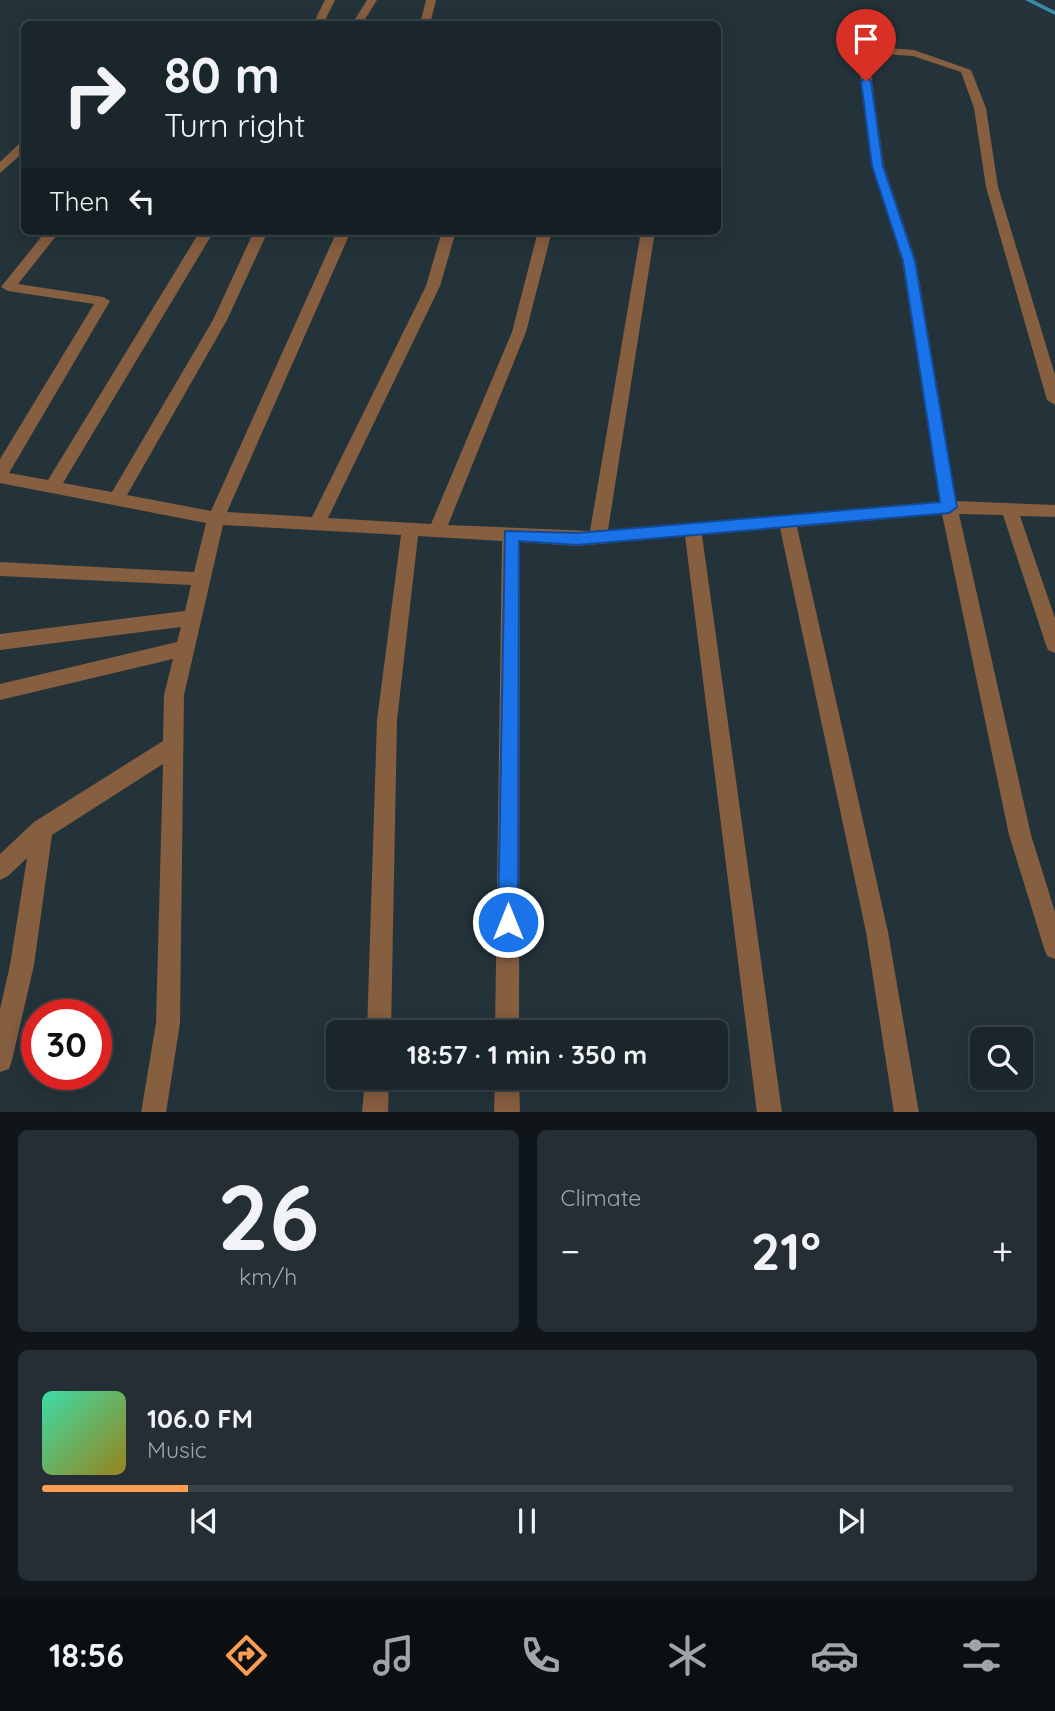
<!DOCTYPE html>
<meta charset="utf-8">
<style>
:root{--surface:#1b262c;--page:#242e34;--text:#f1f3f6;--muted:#a0a5a9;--line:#394348;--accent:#fc9d53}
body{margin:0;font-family:Quicksand,sans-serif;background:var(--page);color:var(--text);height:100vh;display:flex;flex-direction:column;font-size:26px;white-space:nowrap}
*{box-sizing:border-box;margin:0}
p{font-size:23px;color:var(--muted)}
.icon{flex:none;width:38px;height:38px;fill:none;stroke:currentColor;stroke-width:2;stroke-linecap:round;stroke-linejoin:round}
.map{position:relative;height:1112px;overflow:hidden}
.sheet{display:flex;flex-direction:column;gap:18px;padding:18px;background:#0f1518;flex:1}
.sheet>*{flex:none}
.top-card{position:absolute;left:21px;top:21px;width:700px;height:214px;border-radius:10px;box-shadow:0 4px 18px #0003,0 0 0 2px var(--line);background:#1b262c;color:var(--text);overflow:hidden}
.controls{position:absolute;left:970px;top:1027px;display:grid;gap:14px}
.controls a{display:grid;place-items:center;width:63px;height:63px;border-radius:10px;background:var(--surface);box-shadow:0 4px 18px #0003,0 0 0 2px var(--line);font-size:35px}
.speed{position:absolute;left:21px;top:999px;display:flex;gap:14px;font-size:35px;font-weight:700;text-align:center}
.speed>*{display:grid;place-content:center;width:91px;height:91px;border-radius:50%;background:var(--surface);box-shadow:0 4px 18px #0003,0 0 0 2px var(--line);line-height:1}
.speed .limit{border:10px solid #d22;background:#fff;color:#111}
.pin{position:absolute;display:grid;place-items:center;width:60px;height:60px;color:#fff;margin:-72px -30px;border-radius:50% 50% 50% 0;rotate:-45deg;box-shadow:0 0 7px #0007}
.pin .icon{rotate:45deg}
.me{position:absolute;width:77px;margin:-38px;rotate:0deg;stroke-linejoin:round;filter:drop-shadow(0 0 5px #0008)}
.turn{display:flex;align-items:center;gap:24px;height:147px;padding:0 28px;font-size:32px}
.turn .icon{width:91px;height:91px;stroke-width:2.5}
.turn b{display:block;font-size:49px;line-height:60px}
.then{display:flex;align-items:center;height:66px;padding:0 28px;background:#0003;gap:14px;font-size:26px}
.big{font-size:52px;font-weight:700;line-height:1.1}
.sheet .card{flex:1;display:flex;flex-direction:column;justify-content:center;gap:10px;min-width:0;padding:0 24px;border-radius:10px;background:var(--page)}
.sheet .dial{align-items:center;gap:0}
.dial b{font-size:91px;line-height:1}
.song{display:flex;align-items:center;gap:21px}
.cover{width:84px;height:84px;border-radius:10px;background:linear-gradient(135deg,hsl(160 70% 55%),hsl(50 70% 35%))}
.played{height:7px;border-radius:4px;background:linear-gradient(90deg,var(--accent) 15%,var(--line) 15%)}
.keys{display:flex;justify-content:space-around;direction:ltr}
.heat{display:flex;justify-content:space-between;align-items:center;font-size:38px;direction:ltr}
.sheet .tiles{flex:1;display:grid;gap:18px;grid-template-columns:1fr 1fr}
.card:last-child{grid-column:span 2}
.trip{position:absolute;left:326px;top:1020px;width:402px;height:70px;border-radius:10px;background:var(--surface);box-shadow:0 4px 18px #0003,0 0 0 2px var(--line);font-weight:700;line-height:70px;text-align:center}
.dock{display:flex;height:112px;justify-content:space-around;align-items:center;background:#0b0f12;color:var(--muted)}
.dock .icon{width:49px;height:49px}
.dock .selected{color:var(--accent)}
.dock b{font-size:32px;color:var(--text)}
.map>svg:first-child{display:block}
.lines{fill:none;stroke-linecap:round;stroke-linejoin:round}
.stream{fill:#3a8aa9;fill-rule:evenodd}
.minor{fill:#865e40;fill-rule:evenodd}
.route{fill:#1a73e8;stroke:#114b97;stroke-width:2}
</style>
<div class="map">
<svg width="1055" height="1113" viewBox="0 0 1055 1113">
<rect width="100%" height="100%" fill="#24333a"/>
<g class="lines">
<path class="stream" d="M1025,0H1033L1055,11V15Z"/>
<g class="minor">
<path d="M325,0H335L323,24H313Z"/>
<path d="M367,0H377L362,24H352Z"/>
<path d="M426,0H436L430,24H420Z"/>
<path d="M862,46L914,50L971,70L986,108L998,187L1055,375V405L1047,400L986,187L974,108L961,72L913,56L868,53L884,166L916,261L956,501L1055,505V517L1020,516L1055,618V653L1048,650L1046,645L1003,515L959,514L1031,835L1055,912V959L1047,956L1044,948L1009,835L942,514L797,527L888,932L919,1113H894L866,932L780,528L702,535L782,1113H757L685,536L577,546L520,542L519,1032H495L502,541L418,536L397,720L391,1032H367L377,720L401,535L223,525L184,695L180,1023L166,1113H141L156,1023L163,764L52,835L34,965L12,1060L9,1069L0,1072V1009L10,965L27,858L8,876L0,880V854L34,822L163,741L164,695L173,659L0,700V684L177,642L181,627L0,650V634L185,611L191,585L0,576V562L194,572L206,523L0,483V459L94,304L8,291L1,287L46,231H60L18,284L103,297L110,301L9,473L48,480L200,231H214L63,483L112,492L213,320L254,231H268L227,320L127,495L211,511L337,231H351L227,512L312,517L426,286L442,231H456L440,286L328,518L431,524L512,332L538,231H552L526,332L448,525L590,531L641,231H655L608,530L940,502L902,261L872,166L857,49Z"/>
<path d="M20,143H24V152L0,173V162Z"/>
<path d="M365,1078H389L388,1113H362Z"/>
<path d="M495,1078H519L520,1113H494Z"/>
</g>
</g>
<path class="route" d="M866,78L871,81L883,166L915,261L957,507L949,513L577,545L519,541L518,922L515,929L508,932L501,929L498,922L505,531L577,533L940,502L903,261L872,166L861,81Z"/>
</svg>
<div class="controls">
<a><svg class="icon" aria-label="search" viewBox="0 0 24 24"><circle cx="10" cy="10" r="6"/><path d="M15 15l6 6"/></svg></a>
</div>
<div class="speed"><div class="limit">30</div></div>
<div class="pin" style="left:866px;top:81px;background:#d93025"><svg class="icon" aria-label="arrive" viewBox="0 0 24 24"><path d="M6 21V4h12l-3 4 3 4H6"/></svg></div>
<svg class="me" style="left:508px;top:922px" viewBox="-20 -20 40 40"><circle r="17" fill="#1a73e8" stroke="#fff" stroke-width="3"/><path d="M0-11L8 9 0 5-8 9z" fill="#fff"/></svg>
<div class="trip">18:57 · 1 min · 350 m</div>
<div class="top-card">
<div class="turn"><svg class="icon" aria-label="right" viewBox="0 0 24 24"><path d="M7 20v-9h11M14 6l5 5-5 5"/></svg><div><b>80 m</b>Turn right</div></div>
<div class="then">Then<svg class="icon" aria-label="left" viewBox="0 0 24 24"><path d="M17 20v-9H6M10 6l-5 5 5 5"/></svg></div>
</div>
</div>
<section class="sheet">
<div class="tiles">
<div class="card dial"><b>26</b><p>km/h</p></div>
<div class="card"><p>Climate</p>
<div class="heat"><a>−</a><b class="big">21°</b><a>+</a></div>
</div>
<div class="card">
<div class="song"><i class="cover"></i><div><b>106.0 FM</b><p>Music</p></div></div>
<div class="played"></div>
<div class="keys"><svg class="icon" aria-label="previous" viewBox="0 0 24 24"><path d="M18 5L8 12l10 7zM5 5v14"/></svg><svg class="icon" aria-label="pause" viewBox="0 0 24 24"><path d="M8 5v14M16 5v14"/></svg><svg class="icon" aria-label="next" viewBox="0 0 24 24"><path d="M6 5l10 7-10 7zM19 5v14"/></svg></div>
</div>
</div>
</section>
<nav class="dock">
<b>18:56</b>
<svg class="icon selected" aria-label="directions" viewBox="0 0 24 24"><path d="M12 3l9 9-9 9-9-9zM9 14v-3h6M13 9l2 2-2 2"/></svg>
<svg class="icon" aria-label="music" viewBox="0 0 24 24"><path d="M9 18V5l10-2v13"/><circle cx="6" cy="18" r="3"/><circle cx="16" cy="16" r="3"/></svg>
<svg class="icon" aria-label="phone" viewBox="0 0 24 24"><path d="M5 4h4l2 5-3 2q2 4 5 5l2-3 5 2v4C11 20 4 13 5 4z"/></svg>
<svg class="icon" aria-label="climate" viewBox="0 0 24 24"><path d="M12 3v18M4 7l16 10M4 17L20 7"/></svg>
<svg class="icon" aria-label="car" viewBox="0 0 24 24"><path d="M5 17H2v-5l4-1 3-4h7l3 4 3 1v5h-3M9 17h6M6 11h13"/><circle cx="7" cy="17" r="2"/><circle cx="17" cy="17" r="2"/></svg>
<svg class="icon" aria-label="filters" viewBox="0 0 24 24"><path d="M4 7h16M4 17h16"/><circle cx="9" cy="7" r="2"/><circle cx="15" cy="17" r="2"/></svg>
</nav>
